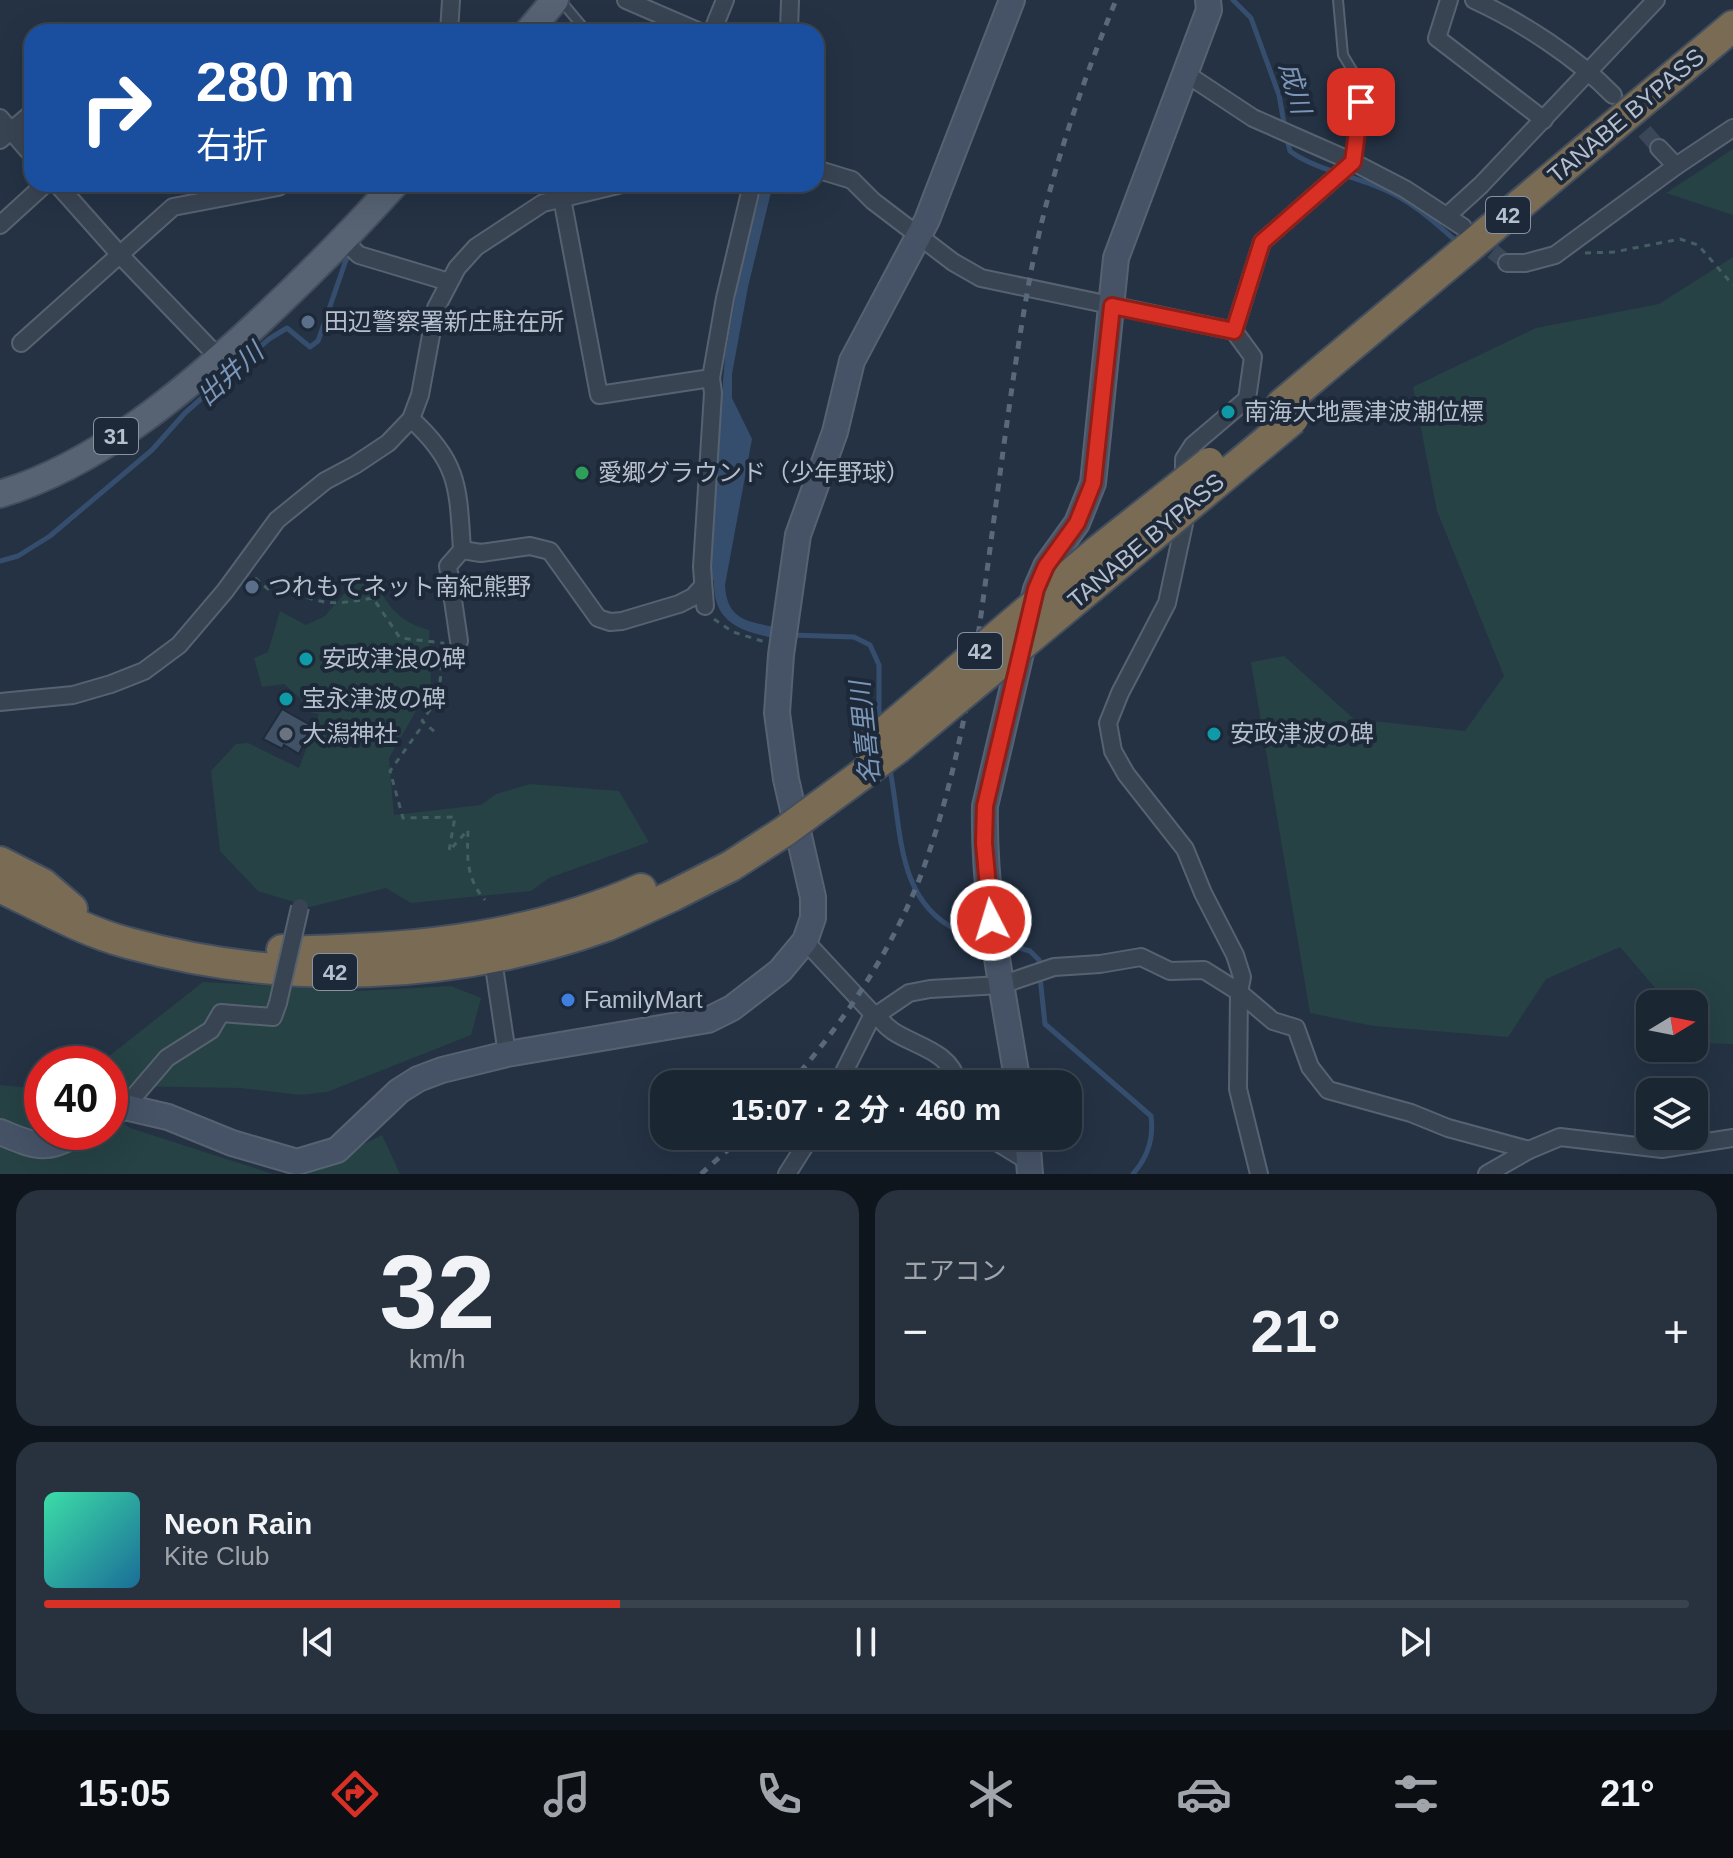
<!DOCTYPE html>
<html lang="ja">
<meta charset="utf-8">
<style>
:root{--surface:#1b2633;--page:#28323f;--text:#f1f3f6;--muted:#a0a5ac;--line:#39434e;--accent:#d93025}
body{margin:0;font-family:Arial,"Noto Sans JP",sans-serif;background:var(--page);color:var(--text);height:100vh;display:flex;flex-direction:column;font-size:30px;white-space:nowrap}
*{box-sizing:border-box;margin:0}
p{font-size:26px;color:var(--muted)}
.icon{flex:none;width:44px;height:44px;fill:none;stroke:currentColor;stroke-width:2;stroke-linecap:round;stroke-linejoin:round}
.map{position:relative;height:1174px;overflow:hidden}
.drawer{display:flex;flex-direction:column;gap:16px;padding:16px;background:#0f151c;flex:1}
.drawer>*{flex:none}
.top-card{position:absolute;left:24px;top:24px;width:800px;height:168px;border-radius:24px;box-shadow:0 8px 32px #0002,0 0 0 2px var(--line);background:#1a4fa0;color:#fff;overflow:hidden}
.needle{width:52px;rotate:80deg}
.controls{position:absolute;left:1636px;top:990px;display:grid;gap:16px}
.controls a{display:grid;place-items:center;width:72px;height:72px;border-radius:16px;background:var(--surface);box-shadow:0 8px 32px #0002,0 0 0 2px var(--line);font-size:40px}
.speed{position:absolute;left:24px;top:1046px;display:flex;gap:16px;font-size:40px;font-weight:700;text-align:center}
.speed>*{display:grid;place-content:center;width:104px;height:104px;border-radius:50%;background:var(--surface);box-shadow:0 8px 32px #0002,0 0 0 2px var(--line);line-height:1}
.speed .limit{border:12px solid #d22;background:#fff;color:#111}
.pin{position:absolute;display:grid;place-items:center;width:68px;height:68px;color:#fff;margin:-34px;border-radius:16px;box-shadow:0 4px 12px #0006}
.me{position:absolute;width:88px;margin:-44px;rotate:355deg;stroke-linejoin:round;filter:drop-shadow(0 0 6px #0008)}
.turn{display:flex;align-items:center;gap:28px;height:168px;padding:0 40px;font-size:36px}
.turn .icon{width:104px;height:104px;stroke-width:2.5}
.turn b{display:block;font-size:56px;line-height:68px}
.big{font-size:60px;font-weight:700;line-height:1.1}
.drawer .widget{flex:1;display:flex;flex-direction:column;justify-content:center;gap:12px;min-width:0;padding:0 28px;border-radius:24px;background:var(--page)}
.drawer .dial{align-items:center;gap:0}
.dial b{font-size:104px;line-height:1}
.song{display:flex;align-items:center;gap:24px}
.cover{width:96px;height:96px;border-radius:12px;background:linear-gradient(135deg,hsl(160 70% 55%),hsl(200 70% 35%))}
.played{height:8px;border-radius:4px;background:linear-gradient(90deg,var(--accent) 35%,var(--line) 35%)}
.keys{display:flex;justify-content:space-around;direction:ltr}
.heat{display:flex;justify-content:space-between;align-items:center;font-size:44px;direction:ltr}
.drawer .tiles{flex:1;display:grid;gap:16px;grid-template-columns:1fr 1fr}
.widget:last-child{grid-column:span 2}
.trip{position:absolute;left:650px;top:1070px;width:432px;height:80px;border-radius:24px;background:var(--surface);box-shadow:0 8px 32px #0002,0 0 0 2px var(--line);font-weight:700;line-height:80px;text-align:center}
.menu{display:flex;height:128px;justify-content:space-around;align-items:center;background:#0b0f14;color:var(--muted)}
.menu .icon{width:56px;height:56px}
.menu .current{color:var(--accent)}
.menu b{font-size:36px;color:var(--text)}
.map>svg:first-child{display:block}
.green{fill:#264245}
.water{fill:#364e6d}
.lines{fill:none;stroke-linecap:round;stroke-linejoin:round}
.stream{stroke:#364e6d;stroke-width:5}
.building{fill:#425266;stroke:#1f2b3b;stroke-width:2}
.street-tunnel{stroke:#3a4759;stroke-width:16;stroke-dasharray:16 8;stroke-linecap:butt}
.lane-casing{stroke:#576271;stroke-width:12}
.street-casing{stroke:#576271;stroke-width:20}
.secondary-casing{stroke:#576271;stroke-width:28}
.primary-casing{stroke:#424d5d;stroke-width:30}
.highway-casing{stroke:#434f5e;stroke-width:34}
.path{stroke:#445f61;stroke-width:3;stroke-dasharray:6 6;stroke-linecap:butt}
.lane{stroke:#394453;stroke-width:8}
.street{stroke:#394453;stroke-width:16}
.secondary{stroke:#465367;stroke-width:24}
.primary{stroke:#576373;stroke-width:26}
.highway{stroke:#7a6b55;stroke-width:30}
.rail{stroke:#5a687b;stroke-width:5;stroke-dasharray:8 8;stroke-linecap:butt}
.street-bridge-casing{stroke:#576271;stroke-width:20;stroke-linecap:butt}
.highway-bridge-casing{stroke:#434f5e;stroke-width:34;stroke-linecap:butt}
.street-bridge{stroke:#394453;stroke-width:16}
.highway-bridge{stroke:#7a6b55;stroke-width:30}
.route-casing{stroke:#8d1f18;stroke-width:20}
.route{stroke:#d93025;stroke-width:14}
.service-dot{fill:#5c6f8a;stroke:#1d2939;stroke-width:3}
.culture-dot{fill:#0f9aa8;stroke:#1d2939;stroke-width:3}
.leisure-dot{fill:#2e9e5b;stroke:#1d2939;stroke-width:3}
.worship-dot{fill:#6b7280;stroke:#1d2939;stroke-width:3}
.shop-dot{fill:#3f7fe0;stroke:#1d2939;stroke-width:3}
.labels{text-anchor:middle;stroke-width:8;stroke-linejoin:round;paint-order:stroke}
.shield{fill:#1d2939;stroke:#8892a1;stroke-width:2}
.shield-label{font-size:22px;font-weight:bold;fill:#b6bfcd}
.street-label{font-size:24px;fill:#b6bfcd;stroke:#1d2939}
.poi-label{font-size:24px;fill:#b6bfcd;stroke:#1d2939;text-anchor:start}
.water-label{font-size:26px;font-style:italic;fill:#7b96b7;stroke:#1d2939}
</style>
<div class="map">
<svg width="1733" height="1174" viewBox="0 0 1733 1174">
<rect width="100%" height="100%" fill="#243244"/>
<g class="green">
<path d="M1733,149V215L1666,193Z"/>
<path d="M1733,257V1044L1701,1043L1694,1034V1004H1669L1620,947L1546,979L1508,1037L1373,1026L1310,1013L1251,662L1284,656L1354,719L1465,731L1504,676L1437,511L1413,387L1536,328L1659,304Z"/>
<path d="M372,576C387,604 396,621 429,630L431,685L389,758L394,815L481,805L496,794L530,784L619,791L649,842L549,878L531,891L411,903L386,888L310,907L258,891L220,851L211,771L236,744L248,743L299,768L319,714L304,711L301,699L284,684L262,687L254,658L268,652L280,611L306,625L325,616L355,581Z"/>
<path d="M203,982L359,991L451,986L481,998L471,1035L327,1092L301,1095L240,1088L123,1086L110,1112V1064H99Z"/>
<path d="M0,1085L42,1089V1132H110V1113L130,1128L273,1174H0Z"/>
<path d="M382,1135L400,1174H303Z"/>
</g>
<path class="water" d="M763,184H773L748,287L732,374V398L752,439L725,585C727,622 749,621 779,628L778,639C742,631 713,624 714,581L708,574L725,356L744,248Z"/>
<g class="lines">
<g class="stream">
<path d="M1233,0L1251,18L1279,95L1285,129"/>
<path d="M1287,139L1290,151C1313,169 1355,176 1383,189C1411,201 1432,220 1455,240"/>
<path d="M0,561L18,556L50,536L152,450L185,413L269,339L287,328L310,347L318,341L346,260L351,253"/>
<path d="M791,635L854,637L870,645L879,665V721"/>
<path d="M889,765C902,823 894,900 957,930C966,934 978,936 987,939"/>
<path d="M1001,943L1030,951L1039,960V967"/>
<path d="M1040,977L1045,1024L1151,1116C1154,1138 1148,1157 1133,1174"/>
</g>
</g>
<path class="building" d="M282,709L312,726L299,754L284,745L282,749L263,739Z"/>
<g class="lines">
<g class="street-tunnel">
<path d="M1613,95L1659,148"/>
<path d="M1474,236L1507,263"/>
</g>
<defs>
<g id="lane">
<path d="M1338,0L1343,55L1358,80L1361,102L1353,162"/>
<path d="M561,1L587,32"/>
</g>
<g id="street">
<path d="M626,0L700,32"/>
<path d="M1449,0L1437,38L1544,120"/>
<path d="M1474,0C1522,22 1577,58 1613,95"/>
<path d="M449,32L451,0"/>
<path d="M712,32L725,0"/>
<path d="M789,32L790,0"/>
<path d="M1185,73L1253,118L1353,162L1405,189L1463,227"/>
<path d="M0,118L32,155"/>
<path d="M0,140L32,113"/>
<path d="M1659,148L1676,166"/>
<path d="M816,169L852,180L873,201L919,236L953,262L981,278L1234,331L1253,357L1247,399L1193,445L1184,459V484"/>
<path d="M57,184L121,256L220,359"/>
<path d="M562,198L599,395L711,378"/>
<path d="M1447,216L1481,185L1656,0"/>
<path d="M0,225L45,184"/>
<path d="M344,241L359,255L449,282"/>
<path d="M1507,263H1525L1555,255L1676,166L1733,128"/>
<path d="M1234,331L1262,242L1353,162"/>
<path d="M21,343L173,207L278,187L279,184"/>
<path d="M411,419C460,463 458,489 462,550L448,566L459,641"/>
<path d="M1184,511V524L1167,603L1120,693L1108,723L1113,751L1126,774L1185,849L1203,893L1235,955L1242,977L1239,992L1238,1089L1259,1174"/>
<path d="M462,550L481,553L530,546L550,551L598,618L610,622L622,621L679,604L693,597L702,587"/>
<path d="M705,606L702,567L713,393L711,378L725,298L752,184"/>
<path d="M0,702L73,695L111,684L144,671L179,645L225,591L277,520L325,481L355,465L388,443L411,419L420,395L436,308L457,268L476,247L543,203L622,184"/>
<path d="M805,941L873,1014H878L909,993L930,989L1001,985L1054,967L1100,964L1141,957L1170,971L1204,970L1239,992L1273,1021L1296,1028L1310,1067L1328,1090L1411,1113L1448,1128L1529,1150"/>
<path d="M492,953L507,1054"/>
<path d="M878,1014C891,1046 949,1041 958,1084"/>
<path d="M838,1084L873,1014"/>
<path d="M125,1107L167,1058L211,1030L221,1013L273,1017L278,1003"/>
<path d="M987,1136L1031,1163"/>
<path d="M787,1174L811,1136"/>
<path d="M1487,1174L1529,1150L1560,1137L1662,1149L1733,1138"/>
</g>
<g id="secondary">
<path d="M1018,1084C1003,992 983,900 985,806L1036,589L1046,566L1077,523L1093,483L1116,258L1209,10L1208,0"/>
<path d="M110,1113L125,1107L168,1117L232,1143L297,1162L337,1150L399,1091L418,1079L442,1070L507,1054L708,1020L732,1008L780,971L805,941L813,918V897L786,779L777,713L781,655L798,535L835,432L852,361L927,220L1012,0"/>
<path d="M0,1132C35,1146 45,1153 79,1132"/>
<path d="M1027,1136L1030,1174"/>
</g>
<g id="primary">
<path d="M528,32L555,0"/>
<path d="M0,494C97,465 185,391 258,323C306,278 351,233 395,184"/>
</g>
<g id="highway">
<path d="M1282,404L1733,26"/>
<path d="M0,862L43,884L72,909"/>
<path d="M0,887C41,907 83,931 128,943C284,986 453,981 606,926C628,917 650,906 672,896"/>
<path d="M282,950C306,953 331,950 355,949C453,945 551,929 641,889"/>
</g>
</defs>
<use href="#lane" class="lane-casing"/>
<use href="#street" class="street-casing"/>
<use href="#secondary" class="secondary-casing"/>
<use href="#primary" class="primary-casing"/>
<use href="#highway" class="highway-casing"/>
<g class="path">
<path d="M1585,253L1614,252L1680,239L1698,245L1733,285"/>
<path d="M255,578L268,589L279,584C318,605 329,606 373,598L400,638L443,643L439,697L422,721L435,732"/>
<path d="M714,619L733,632L765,642"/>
<path d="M420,729L390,771L403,818L455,817L449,851L468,830C467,856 466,879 485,900"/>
</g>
<use href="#lane" class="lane"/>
<use href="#street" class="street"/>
<use href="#secondary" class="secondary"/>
<use href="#primary" class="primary"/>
<use href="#highway" class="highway"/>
<g class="rail">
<path d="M790,1084C844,1022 891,952 921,875C955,783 971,690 984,593C998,492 1010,389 1028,288C1045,190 1078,93 1116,0"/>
<path d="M701,1174L743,1136"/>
</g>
<defs>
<path id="street-bridge" d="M278,1003L300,907"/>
<g id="highway-bridge">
<path d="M867,747L1099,550L1209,463"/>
<path d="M672,896L731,866L785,831L898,748L1293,419"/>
</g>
</defs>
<use href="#street-bridge" class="street-bridge-casing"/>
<use href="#highway-bridge" class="highway-bridge-casing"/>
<use href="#street-bridge" class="street-bridge"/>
<use href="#highway-bridge" class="highway-bridge"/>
</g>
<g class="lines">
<defs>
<path id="route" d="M991,920L984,843L985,806L1036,589L1046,566L1077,523L1093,483L1112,306L1234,331L1262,242L1353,162L1361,102"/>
</defs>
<use href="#route" class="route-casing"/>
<use href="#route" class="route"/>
</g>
<g class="service-dot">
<circle cx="308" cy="322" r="8"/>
<circle cx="252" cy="587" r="8"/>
</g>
<g class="culture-dot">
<circle cx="1228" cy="412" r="8"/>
<circle cx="306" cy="659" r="8"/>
<circle cx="286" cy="699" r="8"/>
<circle cx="1214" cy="734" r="8"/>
</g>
<circle class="leisure-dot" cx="582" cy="473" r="8"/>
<circle class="worship-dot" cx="286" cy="734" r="8"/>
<circle class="shop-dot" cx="568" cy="1000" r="8"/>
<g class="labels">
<g class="shield">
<rect x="1486" y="197" width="44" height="36" rx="6"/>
<rect x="94" y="418" width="44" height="36" rx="6"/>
<rect x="958" y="633" width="44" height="36" rx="6"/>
<rect x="313" y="954" width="44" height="36" rx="6"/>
</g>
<g class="shield-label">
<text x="1508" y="223">42</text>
<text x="116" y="444">31</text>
<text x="980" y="659">42</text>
<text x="335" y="980">42</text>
</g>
<g class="street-label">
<text transform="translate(1626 116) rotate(-40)" y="8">TANABE BYPASS</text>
<text transform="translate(1146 541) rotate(-40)" y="8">TANABE BYPASS</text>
</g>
<g class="poi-label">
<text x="324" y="330">田辺警察署新庄駐在所</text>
<text x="1244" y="420">南海大地震津波潮位標</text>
<text x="598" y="481">愛郷グラウンド（少年野球）</text>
<text x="268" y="595">つれもてネット南紀熊野</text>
<text x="322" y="667">安政津浪の碑</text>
<text x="302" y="707">宝永津波の碑</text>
<text x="302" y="742">大潟神社</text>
<text x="1230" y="742">安政津波の碑</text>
<text x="584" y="1008">FamilyMart</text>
</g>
<g class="water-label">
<text transform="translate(1295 88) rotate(74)" y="9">成川</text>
<text transform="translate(230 374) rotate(-42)" y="9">出井川</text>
<text transform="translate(865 733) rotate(-96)" y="9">名喜里川</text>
</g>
</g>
</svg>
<div class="controls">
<a><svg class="needle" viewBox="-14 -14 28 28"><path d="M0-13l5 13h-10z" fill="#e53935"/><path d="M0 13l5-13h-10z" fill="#a0a5ac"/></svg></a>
<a><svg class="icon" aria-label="layers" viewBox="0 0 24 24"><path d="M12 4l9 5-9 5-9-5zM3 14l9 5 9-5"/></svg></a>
</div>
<div class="speed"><div class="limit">40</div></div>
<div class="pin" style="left:1361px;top:102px;background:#d93025"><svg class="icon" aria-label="arrive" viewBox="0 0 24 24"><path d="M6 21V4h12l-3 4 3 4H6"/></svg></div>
<svg class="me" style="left:991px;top:920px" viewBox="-20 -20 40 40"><circle r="17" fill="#d93025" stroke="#fff" stroke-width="3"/><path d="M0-11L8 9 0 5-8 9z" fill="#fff"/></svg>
<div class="trip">15:07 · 2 分 · 460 m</div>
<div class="top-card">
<div class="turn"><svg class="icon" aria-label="right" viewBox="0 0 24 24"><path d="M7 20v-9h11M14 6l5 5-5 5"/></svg><div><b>280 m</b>右折</div></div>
</div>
</div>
<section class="drawer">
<div class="tiles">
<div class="widget dial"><b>32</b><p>km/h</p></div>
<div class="widget"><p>エアコン</p>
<div class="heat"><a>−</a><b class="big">21°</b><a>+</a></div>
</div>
<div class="widget">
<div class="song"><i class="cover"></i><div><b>Neon Rain</b><p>Kite Club</p></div></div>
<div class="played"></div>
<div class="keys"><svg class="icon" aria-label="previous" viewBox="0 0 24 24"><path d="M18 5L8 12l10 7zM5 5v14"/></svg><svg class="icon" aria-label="pause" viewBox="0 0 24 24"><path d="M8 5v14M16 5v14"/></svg><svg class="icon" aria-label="next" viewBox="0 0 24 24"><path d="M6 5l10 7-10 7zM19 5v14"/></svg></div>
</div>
</div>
</section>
<nav class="menu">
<b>15:05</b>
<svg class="icon current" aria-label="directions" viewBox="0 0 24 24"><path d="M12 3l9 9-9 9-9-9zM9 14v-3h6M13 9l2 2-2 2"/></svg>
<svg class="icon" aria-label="music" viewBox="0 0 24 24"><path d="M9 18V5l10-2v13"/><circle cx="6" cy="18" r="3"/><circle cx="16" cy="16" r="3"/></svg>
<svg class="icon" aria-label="phone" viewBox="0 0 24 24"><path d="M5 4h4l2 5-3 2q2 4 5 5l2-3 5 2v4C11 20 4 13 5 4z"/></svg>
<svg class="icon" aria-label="climate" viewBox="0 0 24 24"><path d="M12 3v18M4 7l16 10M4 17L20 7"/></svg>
<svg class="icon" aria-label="car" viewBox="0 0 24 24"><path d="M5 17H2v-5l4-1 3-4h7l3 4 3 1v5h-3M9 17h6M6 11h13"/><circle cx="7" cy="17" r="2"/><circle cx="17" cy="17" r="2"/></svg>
<svg class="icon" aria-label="filters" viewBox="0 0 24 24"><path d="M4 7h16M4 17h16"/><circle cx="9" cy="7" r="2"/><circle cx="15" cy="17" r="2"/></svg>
<b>21°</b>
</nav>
